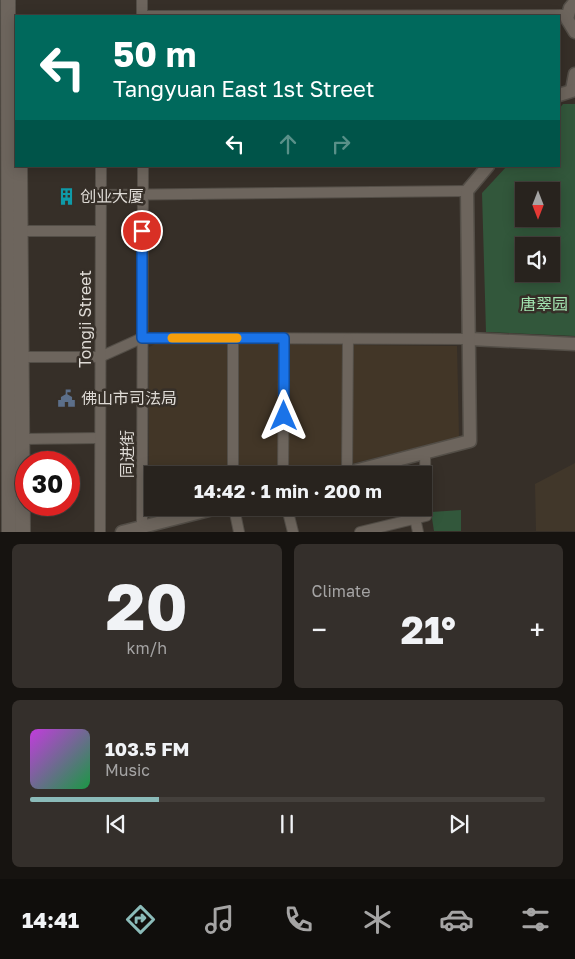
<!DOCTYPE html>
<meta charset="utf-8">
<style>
:root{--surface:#28231e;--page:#342f2b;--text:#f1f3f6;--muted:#a5a4a4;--line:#44403c;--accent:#8bbbb9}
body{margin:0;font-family:"Golos Text","Noto Sans SC",sans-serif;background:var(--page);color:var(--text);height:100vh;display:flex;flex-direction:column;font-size:19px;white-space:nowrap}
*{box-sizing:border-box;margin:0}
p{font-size:16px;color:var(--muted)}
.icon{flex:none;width:28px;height:28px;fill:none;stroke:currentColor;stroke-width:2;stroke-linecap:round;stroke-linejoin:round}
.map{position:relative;height:532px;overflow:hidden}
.details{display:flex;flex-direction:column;gap:12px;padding:12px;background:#161310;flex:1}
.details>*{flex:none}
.guide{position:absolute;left:15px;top:15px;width:545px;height:152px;border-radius:0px;box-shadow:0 2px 12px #0003,0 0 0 1px var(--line);background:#00695c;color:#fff;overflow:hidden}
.needle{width:32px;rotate:180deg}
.fabs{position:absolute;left:515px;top:182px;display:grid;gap:10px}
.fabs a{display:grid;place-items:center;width:45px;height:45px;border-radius:0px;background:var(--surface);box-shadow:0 2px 12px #0003,0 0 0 1px var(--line);font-size:25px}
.speed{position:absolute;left:15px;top:451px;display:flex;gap:10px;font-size:25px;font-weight:700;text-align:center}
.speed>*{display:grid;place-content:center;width:65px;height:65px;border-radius:50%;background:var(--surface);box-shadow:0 2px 12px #0003,0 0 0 1px var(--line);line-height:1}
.speed .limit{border:8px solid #d22;background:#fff;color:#111}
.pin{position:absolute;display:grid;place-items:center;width:42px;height:42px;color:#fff;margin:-21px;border:2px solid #fff;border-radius:50%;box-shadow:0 1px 5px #0007}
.me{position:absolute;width:55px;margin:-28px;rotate:0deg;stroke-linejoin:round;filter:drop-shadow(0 0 4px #0008)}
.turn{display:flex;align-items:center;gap:18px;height:105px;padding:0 15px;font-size:22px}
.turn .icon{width:65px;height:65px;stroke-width:2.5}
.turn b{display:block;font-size:35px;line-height:42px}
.lanes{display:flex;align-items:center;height:48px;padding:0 15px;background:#0003;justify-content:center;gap:25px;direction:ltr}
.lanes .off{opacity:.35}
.big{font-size:38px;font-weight:700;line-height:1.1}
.details .card{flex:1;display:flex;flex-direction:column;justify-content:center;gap:8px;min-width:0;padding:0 18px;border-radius:8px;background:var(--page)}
.details .dial{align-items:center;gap:0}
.dial b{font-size:65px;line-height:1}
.song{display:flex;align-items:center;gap:15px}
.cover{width:60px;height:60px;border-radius:8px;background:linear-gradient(135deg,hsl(290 70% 55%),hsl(140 70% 35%))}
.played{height:5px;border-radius:2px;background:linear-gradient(90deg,var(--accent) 25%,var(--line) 25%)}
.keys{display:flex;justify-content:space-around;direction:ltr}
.heat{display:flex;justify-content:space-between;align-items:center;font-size:28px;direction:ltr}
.details .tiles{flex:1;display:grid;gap:12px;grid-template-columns:1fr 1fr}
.card:last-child{grid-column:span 2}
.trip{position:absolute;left:144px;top:466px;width:288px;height:50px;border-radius:0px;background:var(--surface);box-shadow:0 2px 12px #0003,0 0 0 1px var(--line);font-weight:700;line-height:50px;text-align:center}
.tab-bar{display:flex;height:80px;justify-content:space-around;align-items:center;background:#100e0c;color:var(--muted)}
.tab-bar .icon{width:35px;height:35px}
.tab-bar .active{color:var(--accent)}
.tab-bar b{font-size:22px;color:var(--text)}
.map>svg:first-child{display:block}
.commercial{fill:#423627}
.built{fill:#41372a}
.green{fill:#32573b;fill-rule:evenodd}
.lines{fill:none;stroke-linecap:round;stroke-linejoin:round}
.minor-casing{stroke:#534e47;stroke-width:12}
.tertiary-casing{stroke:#534e47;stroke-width:15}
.secondary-casing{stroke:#534e47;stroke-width:16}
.minor{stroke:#6d655d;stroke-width:10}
.tertiary{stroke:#6d655d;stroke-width:12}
.secondary{stroke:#6d655d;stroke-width:14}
.route-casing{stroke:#114b97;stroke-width:12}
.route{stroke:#1a73e8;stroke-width:9}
.slow{stroke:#f59e0b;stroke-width:9}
.labels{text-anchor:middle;stroke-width:5;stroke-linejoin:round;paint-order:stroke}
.poi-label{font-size:16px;fill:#dedad5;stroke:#362f28;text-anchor:start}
.park-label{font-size:16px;fill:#a4e6b2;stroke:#362f28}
.street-label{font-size:16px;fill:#dedad5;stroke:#362f28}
</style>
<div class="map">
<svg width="575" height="532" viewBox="0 0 575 532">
<rect width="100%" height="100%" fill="#362f28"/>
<path class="commercial" d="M157,343L457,346L459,437L307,475H152V508H185L149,519V347Z"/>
<path class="built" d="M575,463V531H536L535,484Z"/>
<g class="green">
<path d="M563,104H575V336L486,332L482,193L507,166H559V109ZM524,191H551V219H524ZM524,246H551V274H524Z"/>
<path d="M461,510V531H434L431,512Z"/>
</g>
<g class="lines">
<defs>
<g id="minor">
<path d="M142,0V16"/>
<path d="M142,16L567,15"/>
<path d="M100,195L467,191"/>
<path d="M20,231H100"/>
<path d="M21,357H100L142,338L470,339"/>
<path d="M22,439L100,438"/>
<path d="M347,473L348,339"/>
<path d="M233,475V338"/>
<path d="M283,475L284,339"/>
<path d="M234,508L239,532"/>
<path d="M287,508L293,532"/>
<path d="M415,518L418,532"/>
<path d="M100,532L101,166"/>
<path d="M142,532L143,166"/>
<path d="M360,532L426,516L425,453"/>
</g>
<g id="tertiary">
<path d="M575,2L570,8L567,19L575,32"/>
<path d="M572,90L575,74"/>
<path d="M559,95L575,90"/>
<path d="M470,339L575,344"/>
<path d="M339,475L470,441L467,191L488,166"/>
<path d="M122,532L217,508"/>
</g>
<g id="secondary">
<path d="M8,0L9,532"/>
<path d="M20,166L23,532"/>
</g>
</defs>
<use href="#minor" class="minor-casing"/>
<use href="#tertiary" class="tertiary-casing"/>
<use href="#secondary" class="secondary-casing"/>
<use href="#minor" class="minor"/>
<use href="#tertiary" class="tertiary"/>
<use href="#secondary" class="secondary"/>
</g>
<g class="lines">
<defs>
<path id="route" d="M142,231V338H284V416"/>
</defs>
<use href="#route" class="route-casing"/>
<use href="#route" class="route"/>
<path class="slow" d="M172,338H237"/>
</g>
<defs>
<symbol id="building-bare" viewBox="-9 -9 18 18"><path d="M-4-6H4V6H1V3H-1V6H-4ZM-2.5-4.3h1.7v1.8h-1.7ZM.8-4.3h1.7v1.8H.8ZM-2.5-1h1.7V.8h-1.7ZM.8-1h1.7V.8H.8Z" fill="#0f9aa8" stroke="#362f28" stroke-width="2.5" paint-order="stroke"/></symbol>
<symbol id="civic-bare" viewBox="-9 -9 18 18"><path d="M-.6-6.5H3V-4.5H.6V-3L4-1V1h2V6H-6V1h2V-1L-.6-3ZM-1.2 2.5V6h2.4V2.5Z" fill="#5c6f8a" stroke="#362f28" stroke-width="2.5" paint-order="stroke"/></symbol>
</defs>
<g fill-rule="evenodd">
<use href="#building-bare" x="54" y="184" width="25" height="25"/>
<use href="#civic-bare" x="54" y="386" width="25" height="25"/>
</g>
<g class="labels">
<g class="poi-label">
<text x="80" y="202">创业大厦</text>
<text x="81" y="404">佛山市司法局</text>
</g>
<g class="park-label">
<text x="544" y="310">唐翠园</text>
</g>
<g class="street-label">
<text transform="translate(85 319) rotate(-90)" y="6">Tongji Street</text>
<text transform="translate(127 454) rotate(-90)" y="6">同进街</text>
</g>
</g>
</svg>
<div class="fabs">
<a><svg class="needle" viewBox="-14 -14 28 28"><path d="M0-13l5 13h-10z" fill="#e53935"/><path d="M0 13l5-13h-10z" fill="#a5a4a4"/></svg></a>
<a><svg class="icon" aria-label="sound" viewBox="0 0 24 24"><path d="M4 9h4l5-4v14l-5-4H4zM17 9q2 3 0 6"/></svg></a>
</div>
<div class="speed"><div class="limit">30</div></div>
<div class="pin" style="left:142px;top:231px;background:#d93025"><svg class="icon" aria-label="arrive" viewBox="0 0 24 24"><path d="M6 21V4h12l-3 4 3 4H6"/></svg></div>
<svg class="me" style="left:284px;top:416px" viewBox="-20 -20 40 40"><path d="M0-17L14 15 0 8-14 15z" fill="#1a73e8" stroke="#fff" stroke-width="4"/></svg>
<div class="trip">14:42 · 1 min · 200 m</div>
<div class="guide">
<div class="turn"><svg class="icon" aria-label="left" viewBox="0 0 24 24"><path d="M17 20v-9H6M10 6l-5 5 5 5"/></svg><div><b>50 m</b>Tangyuan East 1st Street</div></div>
<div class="lanes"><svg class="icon" aria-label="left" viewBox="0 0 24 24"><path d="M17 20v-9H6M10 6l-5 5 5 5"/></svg><svg class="icon off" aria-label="ahead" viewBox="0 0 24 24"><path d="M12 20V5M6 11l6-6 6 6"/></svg><svg class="icon off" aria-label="right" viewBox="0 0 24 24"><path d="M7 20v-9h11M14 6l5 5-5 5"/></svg></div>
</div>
</div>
<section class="details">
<div class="tiles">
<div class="card dial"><b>20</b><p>km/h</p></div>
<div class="card"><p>Climate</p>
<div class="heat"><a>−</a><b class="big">21°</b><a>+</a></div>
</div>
<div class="card">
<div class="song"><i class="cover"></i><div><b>103.5 FM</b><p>Music</p></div></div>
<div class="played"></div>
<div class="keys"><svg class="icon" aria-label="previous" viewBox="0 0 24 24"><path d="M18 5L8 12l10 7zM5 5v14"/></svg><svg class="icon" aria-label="pause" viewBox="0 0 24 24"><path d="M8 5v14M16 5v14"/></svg><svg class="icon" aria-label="next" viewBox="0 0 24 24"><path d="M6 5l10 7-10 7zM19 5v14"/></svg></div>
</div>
</div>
</section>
<nav class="tab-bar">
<b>14:41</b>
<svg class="icon active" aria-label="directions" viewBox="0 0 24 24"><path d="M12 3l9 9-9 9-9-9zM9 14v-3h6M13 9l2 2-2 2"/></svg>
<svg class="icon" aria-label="music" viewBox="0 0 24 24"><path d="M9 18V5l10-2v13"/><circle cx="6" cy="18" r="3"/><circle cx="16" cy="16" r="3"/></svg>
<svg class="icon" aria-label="phone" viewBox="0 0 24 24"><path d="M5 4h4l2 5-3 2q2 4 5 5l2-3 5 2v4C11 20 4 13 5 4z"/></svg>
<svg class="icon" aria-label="climate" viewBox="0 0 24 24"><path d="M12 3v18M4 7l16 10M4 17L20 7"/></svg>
<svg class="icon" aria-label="car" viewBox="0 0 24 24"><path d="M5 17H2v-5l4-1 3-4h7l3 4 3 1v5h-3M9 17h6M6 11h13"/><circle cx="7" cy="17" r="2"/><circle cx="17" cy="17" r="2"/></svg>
<svg class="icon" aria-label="filters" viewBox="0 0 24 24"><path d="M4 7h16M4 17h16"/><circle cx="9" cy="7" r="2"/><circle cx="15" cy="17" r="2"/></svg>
</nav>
